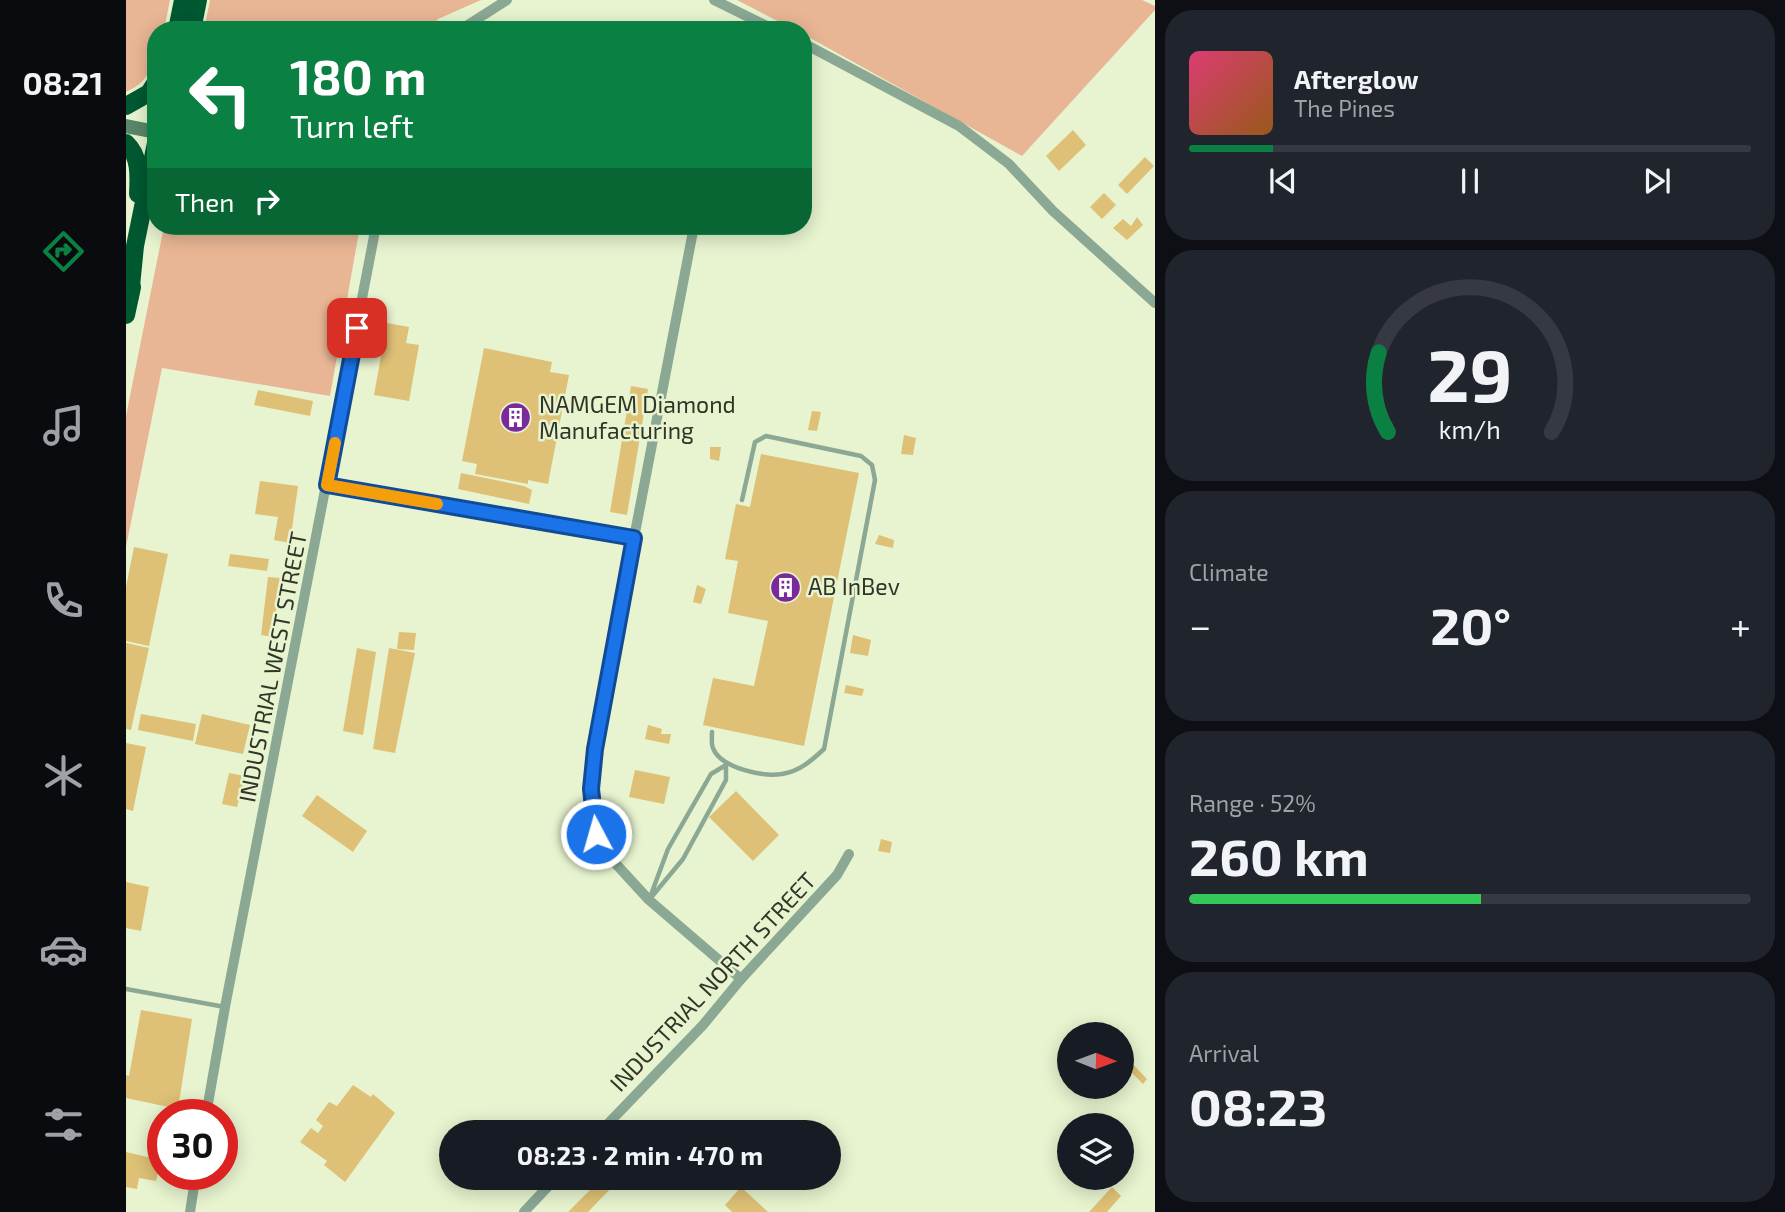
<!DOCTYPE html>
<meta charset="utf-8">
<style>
:root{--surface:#171b24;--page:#20242c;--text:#f1f3f6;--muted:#9ea1a6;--line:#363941;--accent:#0b8043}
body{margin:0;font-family:"Exo 2",sans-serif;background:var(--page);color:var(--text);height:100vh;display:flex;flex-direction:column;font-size:26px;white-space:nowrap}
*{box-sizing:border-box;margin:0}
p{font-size:23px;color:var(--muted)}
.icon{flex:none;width:38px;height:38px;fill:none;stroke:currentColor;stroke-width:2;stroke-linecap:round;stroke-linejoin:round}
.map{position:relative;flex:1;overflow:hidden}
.side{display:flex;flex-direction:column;gap:10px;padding:10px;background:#0d0f14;width:630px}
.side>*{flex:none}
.banner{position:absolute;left:21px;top:21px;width:665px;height:214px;border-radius:28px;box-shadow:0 4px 18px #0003;background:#0b8043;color:#fff;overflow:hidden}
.needle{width:46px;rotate:91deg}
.fabs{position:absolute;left:931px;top:1022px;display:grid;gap:14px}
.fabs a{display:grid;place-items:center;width:77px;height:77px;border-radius:50%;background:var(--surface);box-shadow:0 4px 18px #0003;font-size:35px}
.speed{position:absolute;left:21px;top:1099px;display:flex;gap:14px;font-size:35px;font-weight:700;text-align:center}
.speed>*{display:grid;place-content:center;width:91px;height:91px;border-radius:50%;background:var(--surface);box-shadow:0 4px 18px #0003;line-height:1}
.speed .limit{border:10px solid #d22;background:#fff;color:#111}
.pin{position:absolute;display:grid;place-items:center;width:60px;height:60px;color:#fff;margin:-30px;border-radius:14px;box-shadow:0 4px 10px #0006}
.me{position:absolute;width:77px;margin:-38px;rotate:354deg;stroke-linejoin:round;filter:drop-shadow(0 0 5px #0008)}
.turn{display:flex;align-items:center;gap:24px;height:147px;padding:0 28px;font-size:32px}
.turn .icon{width:91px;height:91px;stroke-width:2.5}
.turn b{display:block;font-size:49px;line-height:60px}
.then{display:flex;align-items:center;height:66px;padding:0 28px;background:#0003;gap:14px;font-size:26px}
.big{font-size:52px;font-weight:700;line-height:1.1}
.side .widget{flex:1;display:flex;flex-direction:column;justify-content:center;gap:10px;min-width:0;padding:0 24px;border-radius:28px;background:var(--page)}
.side .dial{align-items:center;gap:0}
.dial svg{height:182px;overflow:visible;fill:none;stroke:var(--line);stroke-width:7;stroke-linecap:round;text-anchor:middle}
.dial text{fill:var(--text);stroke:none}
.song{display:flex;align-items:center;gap:21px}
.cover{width:84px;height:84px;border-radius:10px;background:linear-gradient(135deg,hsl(340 70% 55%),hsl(30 70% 35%))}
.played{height:7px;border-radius:4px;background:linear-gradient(90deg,var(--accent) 15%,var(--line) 15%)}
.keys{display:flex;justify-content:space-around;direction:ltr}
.heat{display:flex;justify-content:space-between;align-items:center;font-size:38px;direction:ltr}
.charge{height:10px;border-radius:5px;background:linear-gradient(90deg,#34c759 52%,var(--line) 0)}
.trip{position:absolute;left:313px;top:1120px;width:402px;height:70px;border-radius:35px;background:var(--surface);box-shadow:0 4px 18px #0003;font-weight:700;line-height:70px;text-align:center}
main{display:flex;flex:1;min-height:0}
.dock{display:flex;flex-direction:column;width:126px;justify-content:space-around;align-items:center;background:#090b0e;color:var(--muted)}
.dock .icon{width:49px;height:49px}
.dock .selected{color:var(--accent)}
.dock b{font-size:32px;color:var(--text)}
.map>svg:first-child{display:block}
.green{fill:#e9b695}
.building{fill:#dec176}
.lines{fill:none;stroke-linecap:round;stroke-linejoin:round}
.lane{stroke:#8aa894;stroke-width:4.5}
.street{stroke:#8aa894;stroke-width:10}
.secondary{stroke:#588669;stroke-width:14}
.highway{stroke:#005831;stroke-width:18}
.route-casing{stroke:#114b97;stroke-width:18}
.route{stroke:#1a73e8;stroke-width:12}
.slow{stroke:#f59e0b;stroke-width:12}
.labels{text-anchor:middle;stroke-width:5;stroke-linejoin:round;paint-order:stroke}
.poi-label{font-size:23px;fill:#313527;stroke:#e7f4cf;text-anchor:start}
.street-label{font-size:23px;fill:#313527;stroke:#e7f4cf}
</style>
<main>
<nav class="dock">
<b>08:21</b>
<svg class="icon selected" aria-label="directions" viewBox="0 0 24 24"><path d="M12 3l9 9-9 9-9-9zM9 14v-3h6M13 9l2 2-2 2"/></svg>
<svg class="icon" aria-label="music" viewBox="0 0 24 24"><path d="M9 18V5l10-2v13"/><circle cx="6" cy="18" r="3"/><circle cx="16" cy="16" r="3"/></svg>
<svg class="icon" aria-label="phone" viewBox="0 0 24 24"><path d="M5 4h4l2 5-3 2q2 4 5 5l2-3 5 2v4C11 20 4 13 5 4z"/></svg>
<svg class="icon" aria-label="climate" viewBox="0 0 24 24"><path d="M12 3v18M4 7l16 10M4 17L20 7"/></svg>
<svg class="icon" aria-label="car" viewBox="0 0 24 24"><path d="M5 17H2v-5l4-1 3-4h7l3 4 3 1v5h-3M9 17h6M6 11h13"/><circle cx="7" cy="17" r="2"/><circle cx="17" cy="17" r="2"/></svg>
<svg class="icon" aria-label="filters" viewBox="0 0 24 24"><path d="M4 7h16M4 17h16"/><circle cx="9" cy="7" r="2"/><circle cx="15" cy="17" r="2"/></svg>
</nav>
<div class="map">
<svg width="1029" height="1212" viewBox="0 0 1029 1212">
<rect width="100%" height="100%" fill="#e7f4cf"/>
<g class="green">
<path d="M0,0H44L38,30H30C30,57 28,80 0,92Z"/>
<path d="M84,0H355L312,19L304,30H78Z"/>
<path d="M611,0H1016L1029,6V10L896,156L677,34V30H669Z"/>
<path d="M38,226H234L204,396L36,368L0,547V416Z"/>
</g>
<g class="building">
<path d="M947,130L960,145L933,171L920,156Z"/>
<path d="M1019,157L1028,166L1001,194L992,185Z"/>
<path d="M978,193L990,205L976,219L964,207Z"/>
<path d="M1011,217L1017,225L1001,240L987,228L997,219L1005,226Z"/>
<path d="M261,323L283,327L280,343L293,345L283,401L248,395Z"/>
<path d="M358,348L426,362L424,372L443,375L422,484L402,480V484L349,474L351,464L336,461Z"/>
<path d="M505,386L522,389L501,515L484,512Z"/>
<path d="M132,390L187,401L184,416L128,405Z"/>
<path d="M686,411L695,412L691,431L682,430Z"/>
<path d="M778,435L790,438L787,455L775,454Z"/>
<path d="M584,447H595L593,461L584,459Z"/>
<path d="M635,454L733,473L678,746L577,725L587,678L628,686L642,621L602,613L612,561L599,559L610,504L624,507Z"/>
<path d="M335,473L398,486L406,490L403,504L332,489Z"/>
<path d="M134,481L172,486L164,543L148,540L152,517L129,514Z"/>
<path d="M753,535L768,540L767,548L749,544Z"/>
<path d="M8,547L42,554L23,646L0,641V587Z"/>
<path d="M104,554L143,559L141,571L102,566Z"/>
<path d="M142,577L154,578L147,637L135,635Z"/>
<path d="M571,585L580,589L575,604L567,602Z"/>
<path d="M273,632L290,633L288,650L271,649Z"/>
<path d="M727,635L745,640L742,656L724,653Z"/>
<path d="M0,643L23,648L5,730L0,729Z"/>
<path d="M231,648L250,652L237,735L217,731Z"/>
<path d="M263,648L289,653L269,753L247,749Z"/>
<path d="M720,685L738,689L736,696L718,693Z"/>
<path d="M15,714L70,724L67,741L12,730Z"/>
<path d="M76,714L124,725L117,754L69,744Z"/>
<path d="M522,725L536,729L535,734H545L543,744L519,739Z"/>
<path d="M0,743L20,747L7,811L0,809Z"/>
<path d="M509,770L544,777L538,804L503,797Z"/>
<path d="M103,773L119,776L111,807L96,804Z"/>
<path d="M610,791L653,835L627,861L583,817Z"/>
<path d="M191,795L241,831L227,852L176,816Z"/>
<path d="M755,839L766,842L764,853L752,851Z"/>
<path d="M0,882L23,887L15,931L0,928Z"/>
<path d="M15,1010L66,1019L52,1109L0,1098V1075L3,1076Z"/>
<path d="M996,1053L1021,1079L1017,1084L996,1063Z"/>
<path d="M227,1085L245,1097L247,1094L269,1113L219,1182L198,1165L201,1161L174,1142L185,1128L192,1133L197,1126L190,1120L203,1102L211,1106Z"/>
<path d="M0,1152L35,1160L30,1181L13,1178L11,1189L0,1187Z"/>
<path d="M476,1178L487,1186L462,1212H442Z"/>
<path d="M615,1187L642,1212H606L599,1205Z"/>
<path d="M986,1187L995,1196L981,1212H963Z"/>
</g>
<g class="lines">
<g class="lane">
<path d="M586,732C586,736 585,744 587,748C594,768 637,777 656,774C674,771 685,761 698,749L749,480L746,465L735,456L640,436L629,442L616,500"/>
<path d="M600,765V780L557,859L523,900L542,849L585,774Z"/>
<path d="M0,989L99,1007"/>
</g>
<g class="street">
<path d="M588,0L649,30"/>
<path d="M334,30L381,0"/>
<path d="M677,43L833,126L883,164L927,211L1029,303"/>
<path d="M568,226L508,538L469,749L465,788L470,834L490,864L523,900L615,979"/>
<path d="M201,485L508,538"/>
<path d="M80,1115L99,1007L250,226"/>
<path d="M474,1132L577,1025L615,979L711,875L723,854"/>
<path d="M64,1212L70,1174"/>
<path d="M398,1212L430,1178"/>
</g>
<path class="secondary" d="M0,126L30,132"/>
<g class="highway">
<path d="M51,30L57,0"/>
<path d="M66,30L72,0"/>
<path d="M0,106L23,93L30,82"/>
<path d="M0,143C14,156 13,175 12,194"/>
<path d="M4,296L9,246L30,143"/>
<path d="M0,315L6,287"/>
</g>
</g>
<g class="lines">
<defs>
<path id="route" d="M231,328L201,485L508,538L469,749L465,789L470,834"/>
</defs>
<use href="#route" class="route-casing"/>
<use href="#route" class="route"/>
<path class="slow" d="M209,443L201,485L311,504"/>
</g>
<defs>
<symbol id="building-disc" viewBox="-11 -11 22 22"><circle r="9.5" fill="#7a2a9b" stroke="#e7f4cf"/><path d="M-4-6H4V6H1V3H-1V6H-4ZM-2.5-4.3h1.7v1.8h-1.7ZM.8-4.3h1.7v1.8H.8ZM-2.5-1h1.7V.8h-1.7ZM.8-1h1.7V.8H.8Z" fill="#fff"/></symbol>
</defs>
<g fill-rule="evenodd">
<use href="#building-disc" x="372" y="400" width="35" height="35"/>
<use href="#building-disc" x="642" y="570" width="35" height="35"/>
</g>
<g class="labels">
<g class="poi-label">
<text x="413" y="413">NAMGEM Diamond<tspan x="413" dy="26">Manufacturing</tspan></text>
<text x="682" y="595">AB InBev</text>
</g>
<g class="street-label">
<text transform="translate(147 667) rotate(-79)" y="8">INDUSTRIAL WEST STREET</text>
<text transform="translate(587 982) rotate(-47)" y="8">INDUSTRIAL NORTH STREET</text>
</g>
</g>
</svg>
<div class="fabs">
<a><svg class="needle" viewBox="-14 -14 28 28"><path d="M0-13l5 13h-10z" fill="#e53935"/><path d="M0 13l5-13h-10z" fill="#9ea1a6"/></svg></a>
<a><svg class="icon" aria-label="layers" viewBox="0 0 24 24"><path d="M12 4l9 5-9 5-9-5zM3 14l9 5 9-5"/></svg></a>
</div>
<div class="speed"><div class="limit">30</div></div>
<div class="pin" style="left:231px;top:328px;background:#d93025"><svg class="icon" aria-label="arrive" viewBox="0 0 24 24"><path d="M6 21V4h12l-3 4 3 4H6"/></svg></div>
<svg class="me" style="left:470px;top:834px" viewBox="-20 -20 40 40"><circle r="17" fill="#1a73e8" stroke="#fff" stroke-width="3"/><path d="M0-11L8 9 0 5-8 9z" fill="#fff"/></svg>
<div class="trip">08:23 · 2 min · 470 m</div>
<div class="banner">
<div class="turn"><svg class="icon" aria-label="left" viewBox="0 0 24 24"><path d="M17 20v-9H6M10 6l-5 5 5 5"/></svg><div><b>180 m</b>Turn left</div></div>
<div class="then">Then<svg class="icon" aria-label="right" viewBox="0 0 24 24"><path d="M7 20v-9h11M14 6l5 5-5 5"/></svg></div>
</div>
</div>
<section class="side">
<div class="widget">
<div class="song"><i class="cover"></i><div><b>Afterglow</b><p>The Pines</p></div></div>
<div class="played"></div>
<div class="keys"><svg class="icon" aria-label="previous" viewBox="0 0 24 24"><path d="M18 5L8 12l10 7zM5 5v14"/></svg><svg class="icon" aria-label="pause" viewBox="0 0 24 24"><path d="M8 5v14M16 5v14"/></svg><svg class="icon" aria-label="next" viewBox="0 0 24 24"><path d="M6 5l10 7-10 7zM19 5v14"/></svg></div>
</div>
<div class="widget dial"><svg viewBox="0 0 100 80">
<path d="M14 69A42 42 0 1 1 86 69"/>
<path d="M14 69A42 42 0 0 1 10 34" stroke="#0b8043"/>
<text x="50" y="56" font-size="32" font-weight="700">29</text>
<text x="50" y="72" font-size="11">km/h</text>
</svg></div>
<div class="widget"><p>Climate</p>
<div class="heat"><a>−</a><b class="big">20°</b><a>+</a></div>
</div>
<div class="widget"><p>Range · 52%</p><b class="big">260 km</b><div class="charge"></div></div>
<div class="widget"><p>Arrival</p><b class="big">08:23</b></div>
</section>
</main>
